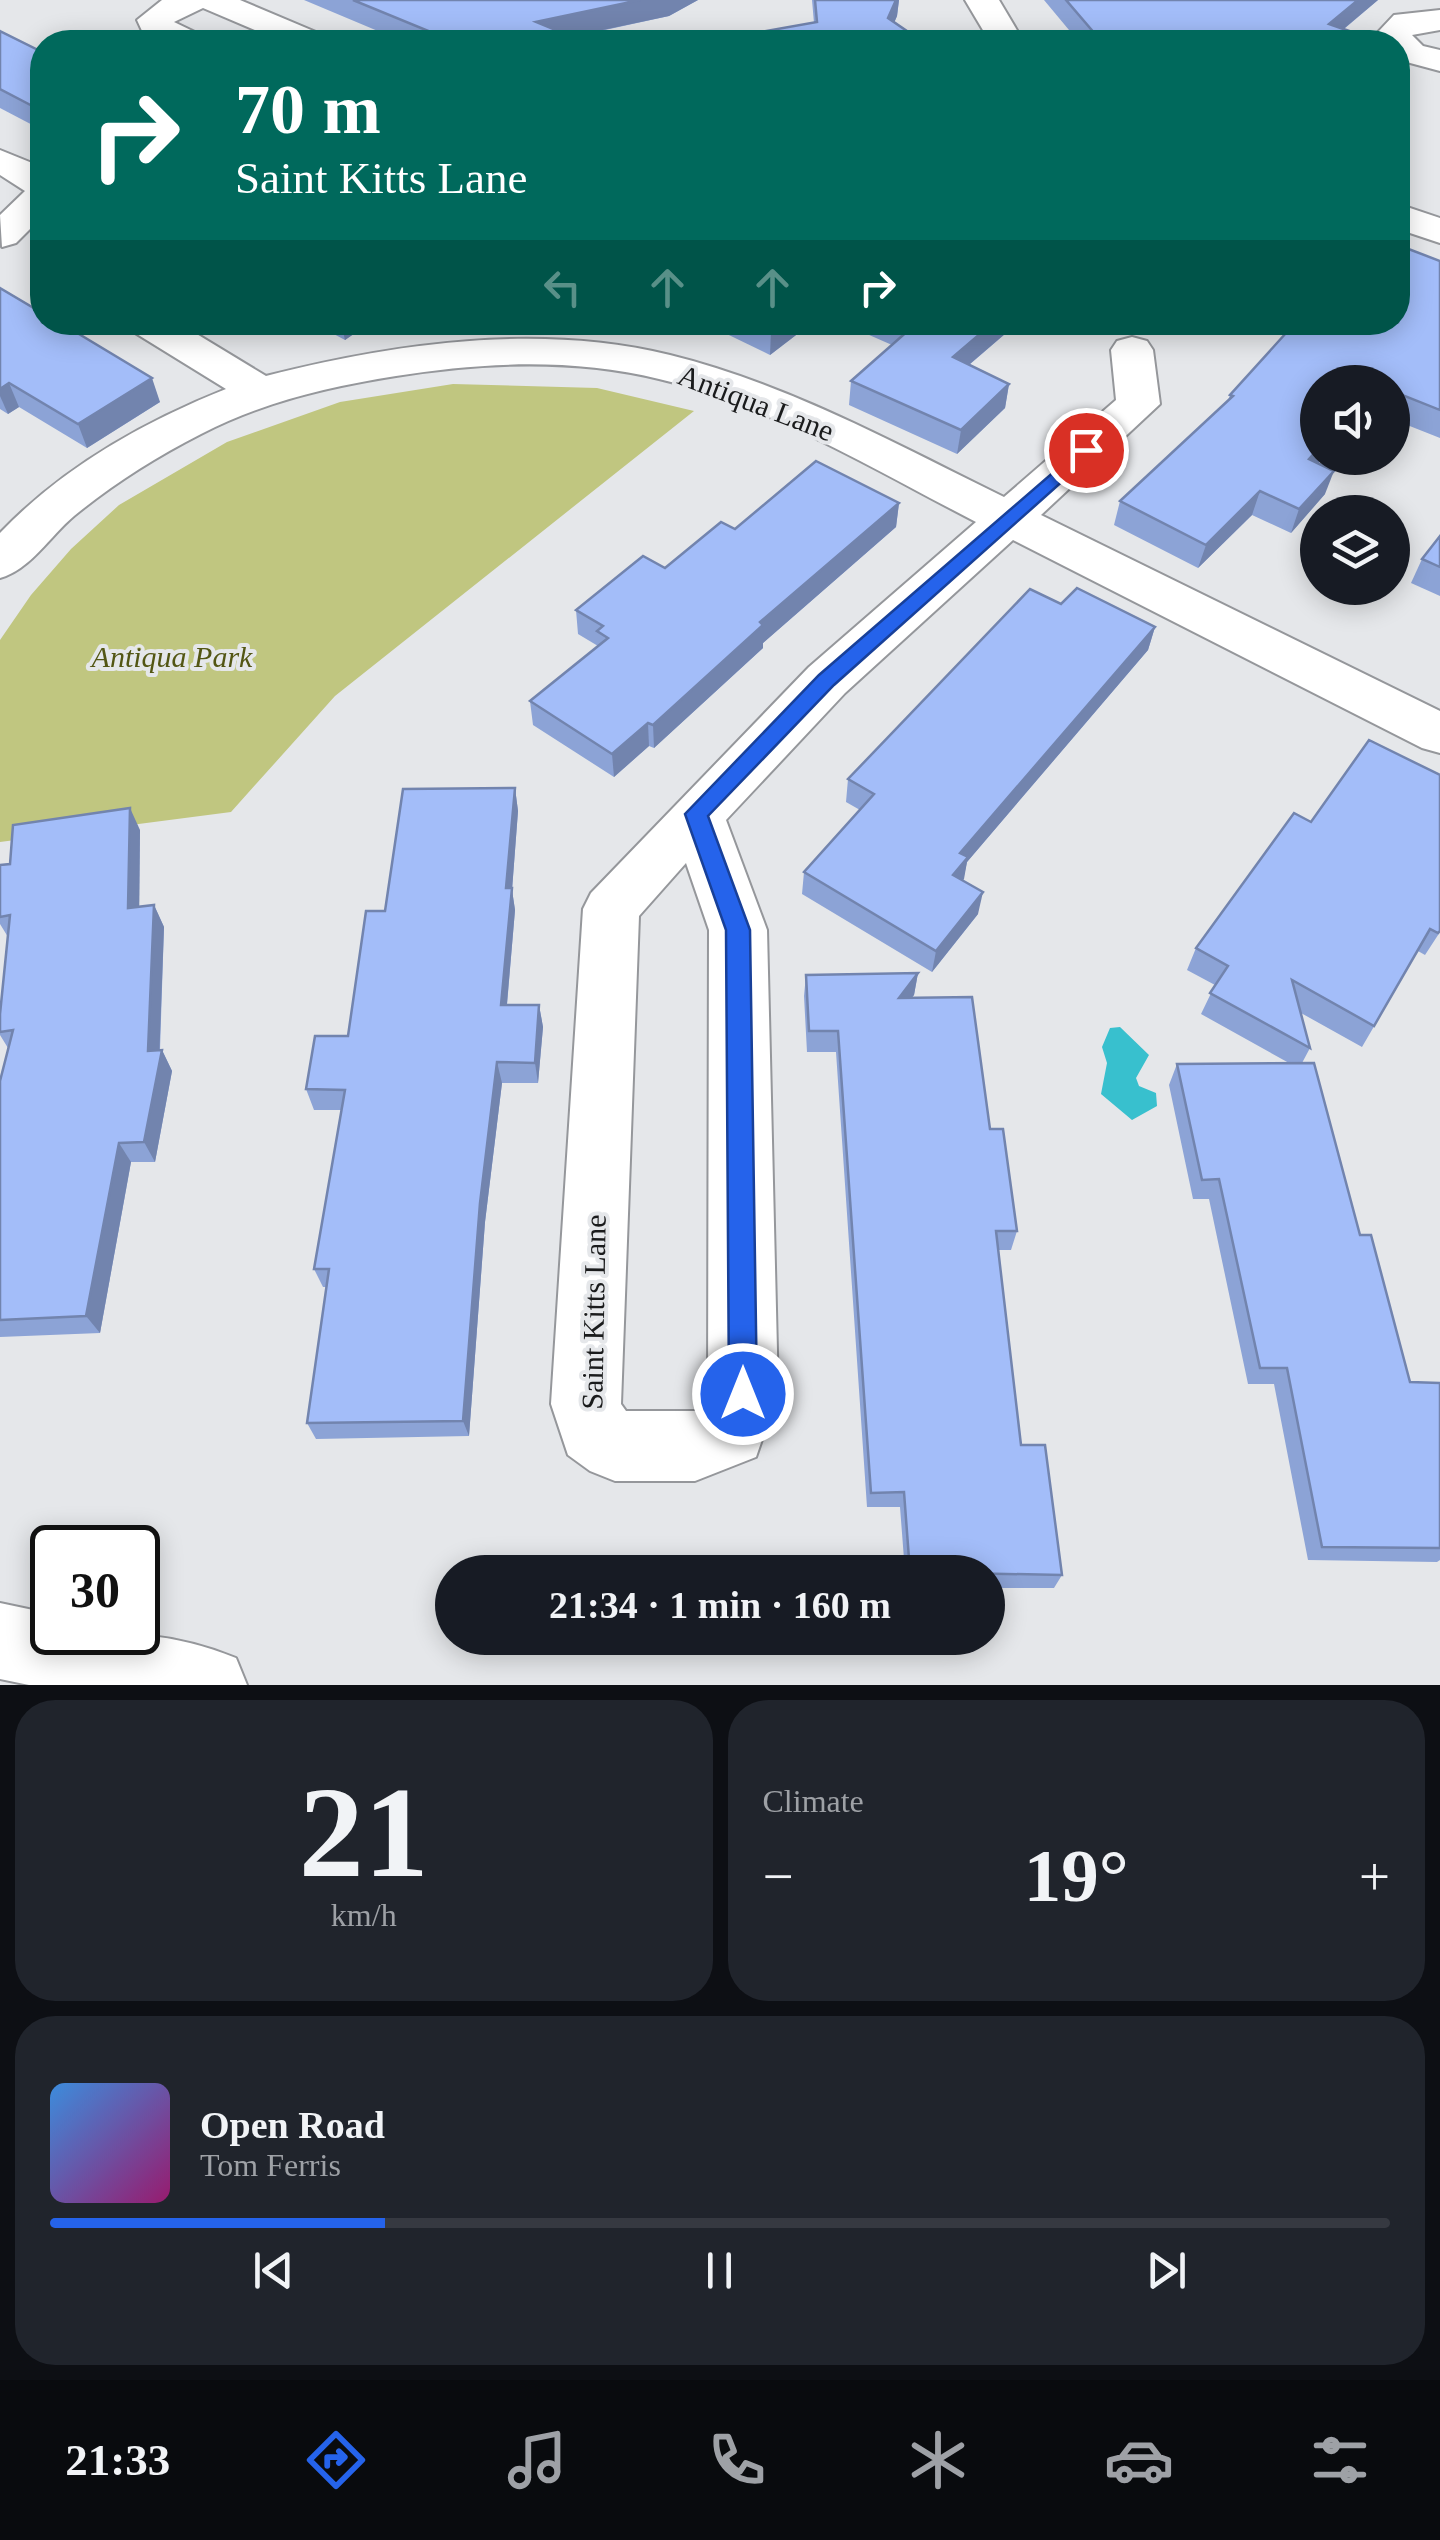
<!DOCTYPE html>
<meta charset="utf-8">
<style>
:root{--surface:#171b24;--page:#20242c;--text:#f1f3f6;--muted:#9ea1a6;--line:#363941;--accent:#2563eb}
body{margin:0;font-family:"Times New Roman",serif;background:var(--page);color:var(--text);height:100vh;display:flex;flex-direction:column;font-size:38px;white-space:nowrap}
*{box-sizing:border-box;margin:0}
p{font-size:32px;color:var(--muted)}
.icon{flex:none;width:55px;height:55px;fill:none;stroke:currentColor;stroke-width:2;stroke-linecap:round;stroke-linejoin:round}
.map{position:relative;height:1685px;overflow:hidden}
.side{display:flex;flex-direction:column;gap:15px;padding:15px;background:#0d0f14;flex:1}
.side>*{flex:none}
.hud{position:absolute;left:30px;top:30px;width:1380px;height:305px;border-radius:40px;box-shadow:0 5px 25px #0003;background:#00695c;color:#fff;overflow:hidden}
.tools{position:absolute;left:1300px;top:365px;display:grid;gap:20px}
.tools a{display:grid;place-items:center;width:110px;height:110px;border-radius:50%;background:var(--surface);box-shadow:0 5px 25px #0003;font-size:50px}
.speed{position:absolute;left:30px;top:1525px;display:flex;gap:20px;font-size:50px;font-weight:700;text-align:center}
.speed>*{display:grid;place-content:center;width:130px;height:130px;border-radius:50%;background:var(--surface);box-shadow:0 5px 25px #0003;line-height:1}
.speed .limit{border:5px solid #111;border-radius:15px;background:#fff;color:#111}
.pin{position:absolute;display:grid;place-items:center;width:85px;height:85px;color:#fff;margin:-42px;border:5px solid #fff;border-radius:50%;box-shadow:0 2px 10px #0007}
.me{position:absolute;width:110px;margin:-55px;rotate:0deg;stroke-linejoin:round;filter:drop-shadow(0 0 8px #0008)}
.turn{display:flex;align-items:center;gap:35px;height:210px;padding:0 40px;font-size:45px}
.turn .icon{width:130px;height:130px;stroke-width:2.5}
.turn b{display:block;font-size:70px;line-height:85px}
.lanes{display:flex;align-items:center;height:95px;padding:0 40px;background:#0003;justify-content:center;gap:50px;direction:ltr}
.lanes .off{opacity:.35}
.big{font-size:75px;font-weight:800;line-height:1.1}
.side .card{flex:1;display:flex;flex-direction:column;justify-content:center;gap:15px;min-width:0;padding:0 35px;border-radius:40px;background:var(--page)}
.side .dial{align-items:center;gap:0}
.dial b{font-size:130px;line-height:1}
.song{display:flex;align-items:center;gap:30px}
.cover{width:120px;height:120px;border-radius:15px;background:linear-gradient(135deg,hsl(210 70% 55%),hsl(320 70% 35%))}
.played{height:10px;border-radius:5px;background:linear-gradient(90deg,var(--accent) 25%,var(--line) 25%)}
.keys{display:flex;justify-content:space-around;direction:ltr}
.heat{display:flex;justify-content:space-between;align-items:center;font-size:55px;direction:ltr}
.side .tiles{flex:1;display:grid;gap:15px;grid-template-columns:1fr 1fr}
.card:last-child{grid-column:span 2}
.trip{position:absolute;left:435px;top:1555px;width:570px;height:100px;border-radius:50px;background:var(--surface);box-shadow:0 5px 25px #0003;font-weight:800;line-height:100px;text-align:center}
.tab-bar{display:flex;height:160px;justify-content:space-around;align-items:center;background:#090b0e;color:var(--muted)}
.tab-bar .icon{width:70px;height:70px}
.tab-bar .on{color:var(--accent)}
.tab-bar b{font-size:45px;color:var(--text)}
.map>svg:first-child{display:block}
.green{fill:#c0c680}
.water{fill:#38c0ce}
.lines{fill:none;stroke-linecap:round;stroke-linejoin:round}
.minor-casing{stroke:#95979b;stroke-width:4}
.minor{fill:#fff;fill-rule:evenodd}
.wall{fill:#8ca3d6}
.shaded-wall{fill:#7284ae}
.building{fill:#a3bdf9;stroke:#7284ae;stroke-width:2.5}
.route{fill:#2563eb;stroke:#184099;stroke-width:2.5}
.labels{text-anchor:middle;stroke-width:8;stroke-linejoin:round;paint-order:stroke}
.street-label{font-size:30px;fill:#1a1b1c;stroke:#e5e7ea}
.park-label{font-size:30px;font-style:italic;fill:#535614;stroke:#e5e7ea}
</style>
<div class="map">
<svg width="1440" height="1685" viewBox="0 0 1440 1685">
<rect width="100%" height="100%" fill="#e5e7ea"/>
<path class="green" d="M453,384L597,388L694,411L335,696L231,812L0,842V640L31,595L71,549L119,505L227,442L340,402Z"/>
<path class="water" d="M1120,1027L1149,1055L1136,1078L1139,1086L1156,1093L1157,1106L1132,1120L1101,1094L1107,1063L1102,1047L1110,1028Z"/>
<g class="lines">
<defs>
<g id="minor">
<path d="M162,0H240L323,35L328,42H283L203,8L174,22L201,35L206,42H163L143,33L137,20Z"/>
<path d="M965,0H999L1024,42H990Z"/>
<path d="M1440,10V30L1412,35L1423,46L1440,50V71L1399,60L1398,42H1380L1378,32L1394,15Z"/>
<path d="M0,150L42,167V217L16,243L2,247L0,215L25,191L0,175Z"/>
<path d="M1398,204L1440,218V243L1398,229Z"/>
<path d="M127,322H177L266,376C395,343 539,323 670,355C788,384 896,444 1004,497L1116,400L1111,350L1117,341L1132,337L1147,341L1153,350L1160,404L1041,515L1440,711V753L1422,748L1013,540L845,693L726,820L767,930L778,1393L756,1457L695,1481H615L590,1471L568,1455L551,1404L583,909L591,893L809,667L976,522C877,471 768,405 659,379C573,358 482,362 396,376C327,387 263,402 201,434C156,457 113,484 74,516C50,536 30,570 0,578V533C62,468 143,422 226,389L132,331ZM686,863L709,930L708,1393L704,1407L695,1411H626L621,1404L639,916Z"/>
<path d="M0,1603L52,1614V1632C119,1632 173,1632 236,1658L247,1685H29L0,1679Z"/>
</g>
</defs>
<use href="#minor" class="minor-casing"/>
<use href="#minor" class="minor"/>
</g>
<g class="wall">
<path d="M304,0H698L669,16L573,37L585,42H404Z"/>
<path d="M812,0H899L897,16L894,23L923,42H749V34L814,23Z"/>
<path d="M1044,0H1378L1344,29L1352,42H1079Z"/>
<path d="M0,31L42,52V130L0,108Z"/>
<path d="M1440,261V438L1392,419V382H1318V458H1323L1318,463L1325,494L1291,533L1252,515L1198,568L1114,525L1120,501L1228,401L1230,395Z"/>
<path d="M0,288L160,402L87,448L19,407L8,414L0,409Z"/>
<path d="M278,322H371L345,340L317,325L303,334Z"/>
<path d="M702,322H813L770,355Z"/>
<path d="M852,322H1019L969,365L1009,384L1005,408L957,454L849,405L851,381L892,345L851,327Z"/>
<path d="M899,503L896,527L763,643V648L654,748L649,746L614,777L533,725L530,701L598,646L578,634L576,610L665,568L735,529Z"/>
<path d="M1440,536V596L1411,583L1422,559Z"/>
<path d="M1061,604L1155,627L1148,650L967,862L963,880L978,914L932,972L802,894L804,872L860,810L846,802L848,779Z"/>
<path d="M515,788L518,811L512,890L515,910L507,1005H539L543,1027L538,1083H502L485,1222L469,1436L316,1439L307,1423L327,1287H323L314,1269L341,1110H314L306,1089L348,1036L385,911Z"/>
<path d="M1294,813L1440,932L1425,955L1418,951L1362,1047L1301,1013L1310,1048L1302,1063L1410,1382L1440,1383V1560L1437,1562L1308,1560L1274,1384H1248L1209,1199H1193L1169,1085L1177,1064L1289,1063L1201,1014L1215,985L1187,970L1196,948Z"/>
<path d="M140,830L139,907L154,905L164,927L160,1050H162L172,1071L155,1162H131L100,1333L0,1337V1081L8,1048L0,1035V1014L8,937L0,924V871L10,864Z"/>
<path d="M918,973L914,995L912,997L990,1129L1017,1231L1011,1250H998L1021,1445L1062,1575L1054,1588H988V1572H905L900,1507H867L836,1052H807L804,996L806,975Z"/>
</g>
<g class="shaded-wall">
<path d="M640,0H698L669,16L546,42L536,22Z"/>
<path d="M896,0H899L897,16L886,41L888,18Z"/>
<path d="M1358,0H1378L1328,42L1329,24Z"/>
<path d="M300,322H316L317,325L303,334Z"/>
<path d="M341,322H371L345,340Z"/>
<path d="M783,322H813L770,355L771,332Z"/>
<path d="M994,322H1019L950,381L953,357Z"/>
<path d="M152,378L160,402L87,448L78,424Z"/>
<path d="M9,383L19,407L8,414L0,396V389Z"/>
<path d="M1009,384L1005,408L957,454L961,430Z"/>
<path d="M1318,449V458H1323L1300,483L1309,459Z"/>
<path d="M1334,471L1325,494L1291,533L1299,509Z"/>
<path d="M1260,491L1252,515L1198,568L1206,545Z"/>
<path d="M899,503L896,527L763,643V648L654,748L653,725L760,622Z"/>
<path d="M1155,627L1148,650L967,862L964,879L949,897L953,875L960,853Z"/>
<path d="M648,723L649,746L614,777L612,754Z"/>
<path d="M515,788L518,811L512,890L515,910L505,1026L501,1005L506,888Z"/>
<path d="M130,808L140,830L139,930L128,908Z"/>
<path d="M983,892L978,914L932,972L936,951Z"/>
<path d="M154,905L164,927L159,1063L162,1050L172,1071L155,1162L144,1142Z"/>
<path d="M918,973L914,995L895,1019L899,998Z"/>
<path d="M539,1005L543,1027L538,1083L535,1063Z"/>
<path d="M497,1062L502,1083L485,1222L469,1436L463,1421L480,1203Z"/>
<path d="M119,1143L131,1162L100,1333L86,1316Z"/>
</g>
<g class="building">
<path d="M353,0H640L536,22L585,42H455Z"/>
<path d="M815,0H896L888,18L923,42H756L749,34L817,22Z"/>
<path d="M1066,0H1358L1329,24L1355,33L1344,42H1102Z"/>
<path d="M0,31L42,52V111L0,89Z"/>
<path d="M1398,245L1440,261V410L1392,391V382H1318V449L1309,459L1334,471L1299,509L1260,491L1206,545L1120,501L1233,396L1230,395L1296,322H1398Z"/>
<path d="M0,288L42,313V322H59L152,378L78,424L9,383L0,389Z"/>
<path d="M752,322H783L771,332Z"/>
<path d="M897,322H994L953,357L1009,384L961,430L851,381L910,329Z"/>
<path d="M816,461L899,503L760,622L763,625L653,725L648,723L612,754L530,701L608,638L597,631L603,626L576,610L643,556L665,568L721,522L735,529Z"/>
<path d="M1440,536V567L1422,559Z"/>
<path d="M1077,588L1155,627L960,853L968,857L953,875L983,892L936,951L804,872L874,794L848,779L1030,589L1061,604Z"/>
<path d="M1369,740L1440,775V931L1438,933L1430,929L1374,1026L1292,980L1310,1048L1210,993L1228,966L1196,948L1294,813L1311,822Z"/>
<path d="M515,788L506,888H512L501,1005H539L535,1063L497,1062L480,1203L463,1421L307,1423L329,1269H314L345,1090L306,1089L315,1036H348L366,911H385L403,789Z"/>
<path d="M130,808L128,908L154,905L148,1051L162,1050L144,1142L119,1143L86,1316L0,1320V1081L13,1030L0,1032V1014L10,915L0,917V865L10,864L13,825Z"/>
<path d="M918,973L899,998L972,997L990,1129H1003L1017,1231H996L1021,1445H1045L1062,1575L910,1572L904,1492L871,1493L838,1031H809L806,975Z"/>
<path d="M1314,1063L1360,1235H1371L1410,1382L1440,1383V1548L1322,1547L1287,1368H1260L1219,1179L1202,1180L1177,1064Z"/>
</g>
<path class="route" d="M1086,444L1095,450L1093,454L834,685L708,816L750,930L757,1394L753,1404L743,1408L733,1404L729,1394L726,930L685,814L819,675Z"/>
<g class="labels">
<g class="street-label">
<text transform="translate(756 403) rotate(21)" y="10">Antiqua Lane</text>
<text transform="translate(594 1312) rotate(-89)" y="10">Saint Kitts Lane</text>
</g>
<g class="park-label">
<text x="172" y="667">Antiqua Park</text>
</g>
</g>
</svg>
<div class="tools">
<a><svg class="icon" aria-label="sound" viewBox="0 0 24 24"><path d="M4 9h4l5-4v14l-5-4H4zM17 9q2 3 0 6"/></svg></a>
<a><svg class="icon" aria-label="layers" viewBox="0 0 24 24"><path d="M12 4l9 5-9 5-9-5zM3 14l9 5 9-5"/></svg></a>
</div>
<div class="speed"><div class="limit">30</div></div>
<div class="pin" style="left:1086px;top:450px;background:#d93025"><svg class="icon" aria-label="arrive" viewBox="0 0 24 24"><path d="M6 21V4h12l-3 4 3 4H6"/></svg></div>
<svg class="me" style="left:743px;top:1394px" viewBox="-20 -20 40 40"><circle r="17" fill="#2563eb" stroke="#fff" stroke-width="3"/><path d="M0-11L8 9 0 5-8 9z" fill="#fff"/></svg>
<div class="trip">21:34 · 1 min · 160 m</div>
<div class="hud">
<div class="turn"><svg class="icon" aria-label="right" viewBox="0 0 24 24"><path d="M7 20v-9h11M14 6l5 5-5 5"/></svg><div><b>70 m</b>Saint Kitts Lane</div></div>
<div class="lanes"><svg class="icon off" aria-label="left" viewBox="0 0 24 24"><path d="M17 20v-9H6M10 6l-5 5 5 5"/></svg><svg class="icon off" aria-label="ahead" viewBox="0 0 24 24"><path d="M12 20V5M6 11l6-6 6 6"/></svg><svg class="icon off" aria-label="ahead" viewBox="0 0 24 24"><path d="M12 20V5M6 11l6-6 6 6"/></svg><svg class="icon" aria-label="right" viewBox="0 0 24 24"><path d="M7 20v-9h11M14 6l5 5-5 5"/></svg></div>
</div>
</div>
<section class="side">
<div class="tiles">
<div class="card dial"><b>21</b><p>km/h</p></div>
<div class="card"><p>Climate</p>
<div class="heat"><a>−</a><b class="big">19°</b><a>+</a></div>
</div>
<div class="card">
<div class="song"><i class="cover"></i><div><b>Open Road</b><p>Tom Ferris</p></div></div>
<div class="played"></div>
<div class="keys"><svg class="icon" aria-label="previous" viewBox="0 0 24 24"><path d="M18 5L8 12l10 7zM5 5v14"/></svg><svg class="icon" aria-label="pause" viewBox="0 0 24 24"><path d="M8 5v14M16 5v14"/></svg><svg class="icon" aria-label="next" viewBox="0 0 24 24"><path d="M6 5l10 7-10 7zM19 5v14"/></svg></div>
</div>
</div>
</section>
<nav class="tab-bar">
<b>21:33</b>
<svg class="icon on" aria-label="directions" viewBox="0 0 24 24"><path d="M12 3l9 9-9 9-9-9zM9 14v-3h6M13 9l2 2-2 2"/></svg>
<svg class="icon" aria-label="music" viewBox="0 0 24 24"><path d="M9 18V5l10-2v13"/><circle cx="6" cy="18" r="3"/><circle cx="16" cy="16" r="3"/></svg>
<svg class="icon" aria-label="phone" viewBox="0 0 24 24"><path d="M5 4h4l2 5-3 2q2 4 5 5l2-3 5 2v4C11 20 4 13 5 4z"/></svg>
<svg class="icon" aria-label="climate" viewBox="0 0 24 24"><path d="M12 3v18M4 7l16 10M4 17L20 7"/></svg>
<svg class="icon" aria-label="car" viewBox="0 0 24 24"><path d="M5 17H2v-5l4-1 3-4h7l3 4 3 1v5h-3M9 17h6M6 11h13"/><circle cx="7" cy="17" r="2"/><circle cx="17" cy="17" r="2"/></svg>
<svg class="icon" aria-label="filters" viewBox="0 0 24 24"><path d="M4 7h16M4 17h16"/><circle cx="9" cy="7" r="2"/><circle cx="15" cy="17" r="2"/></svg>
</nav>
